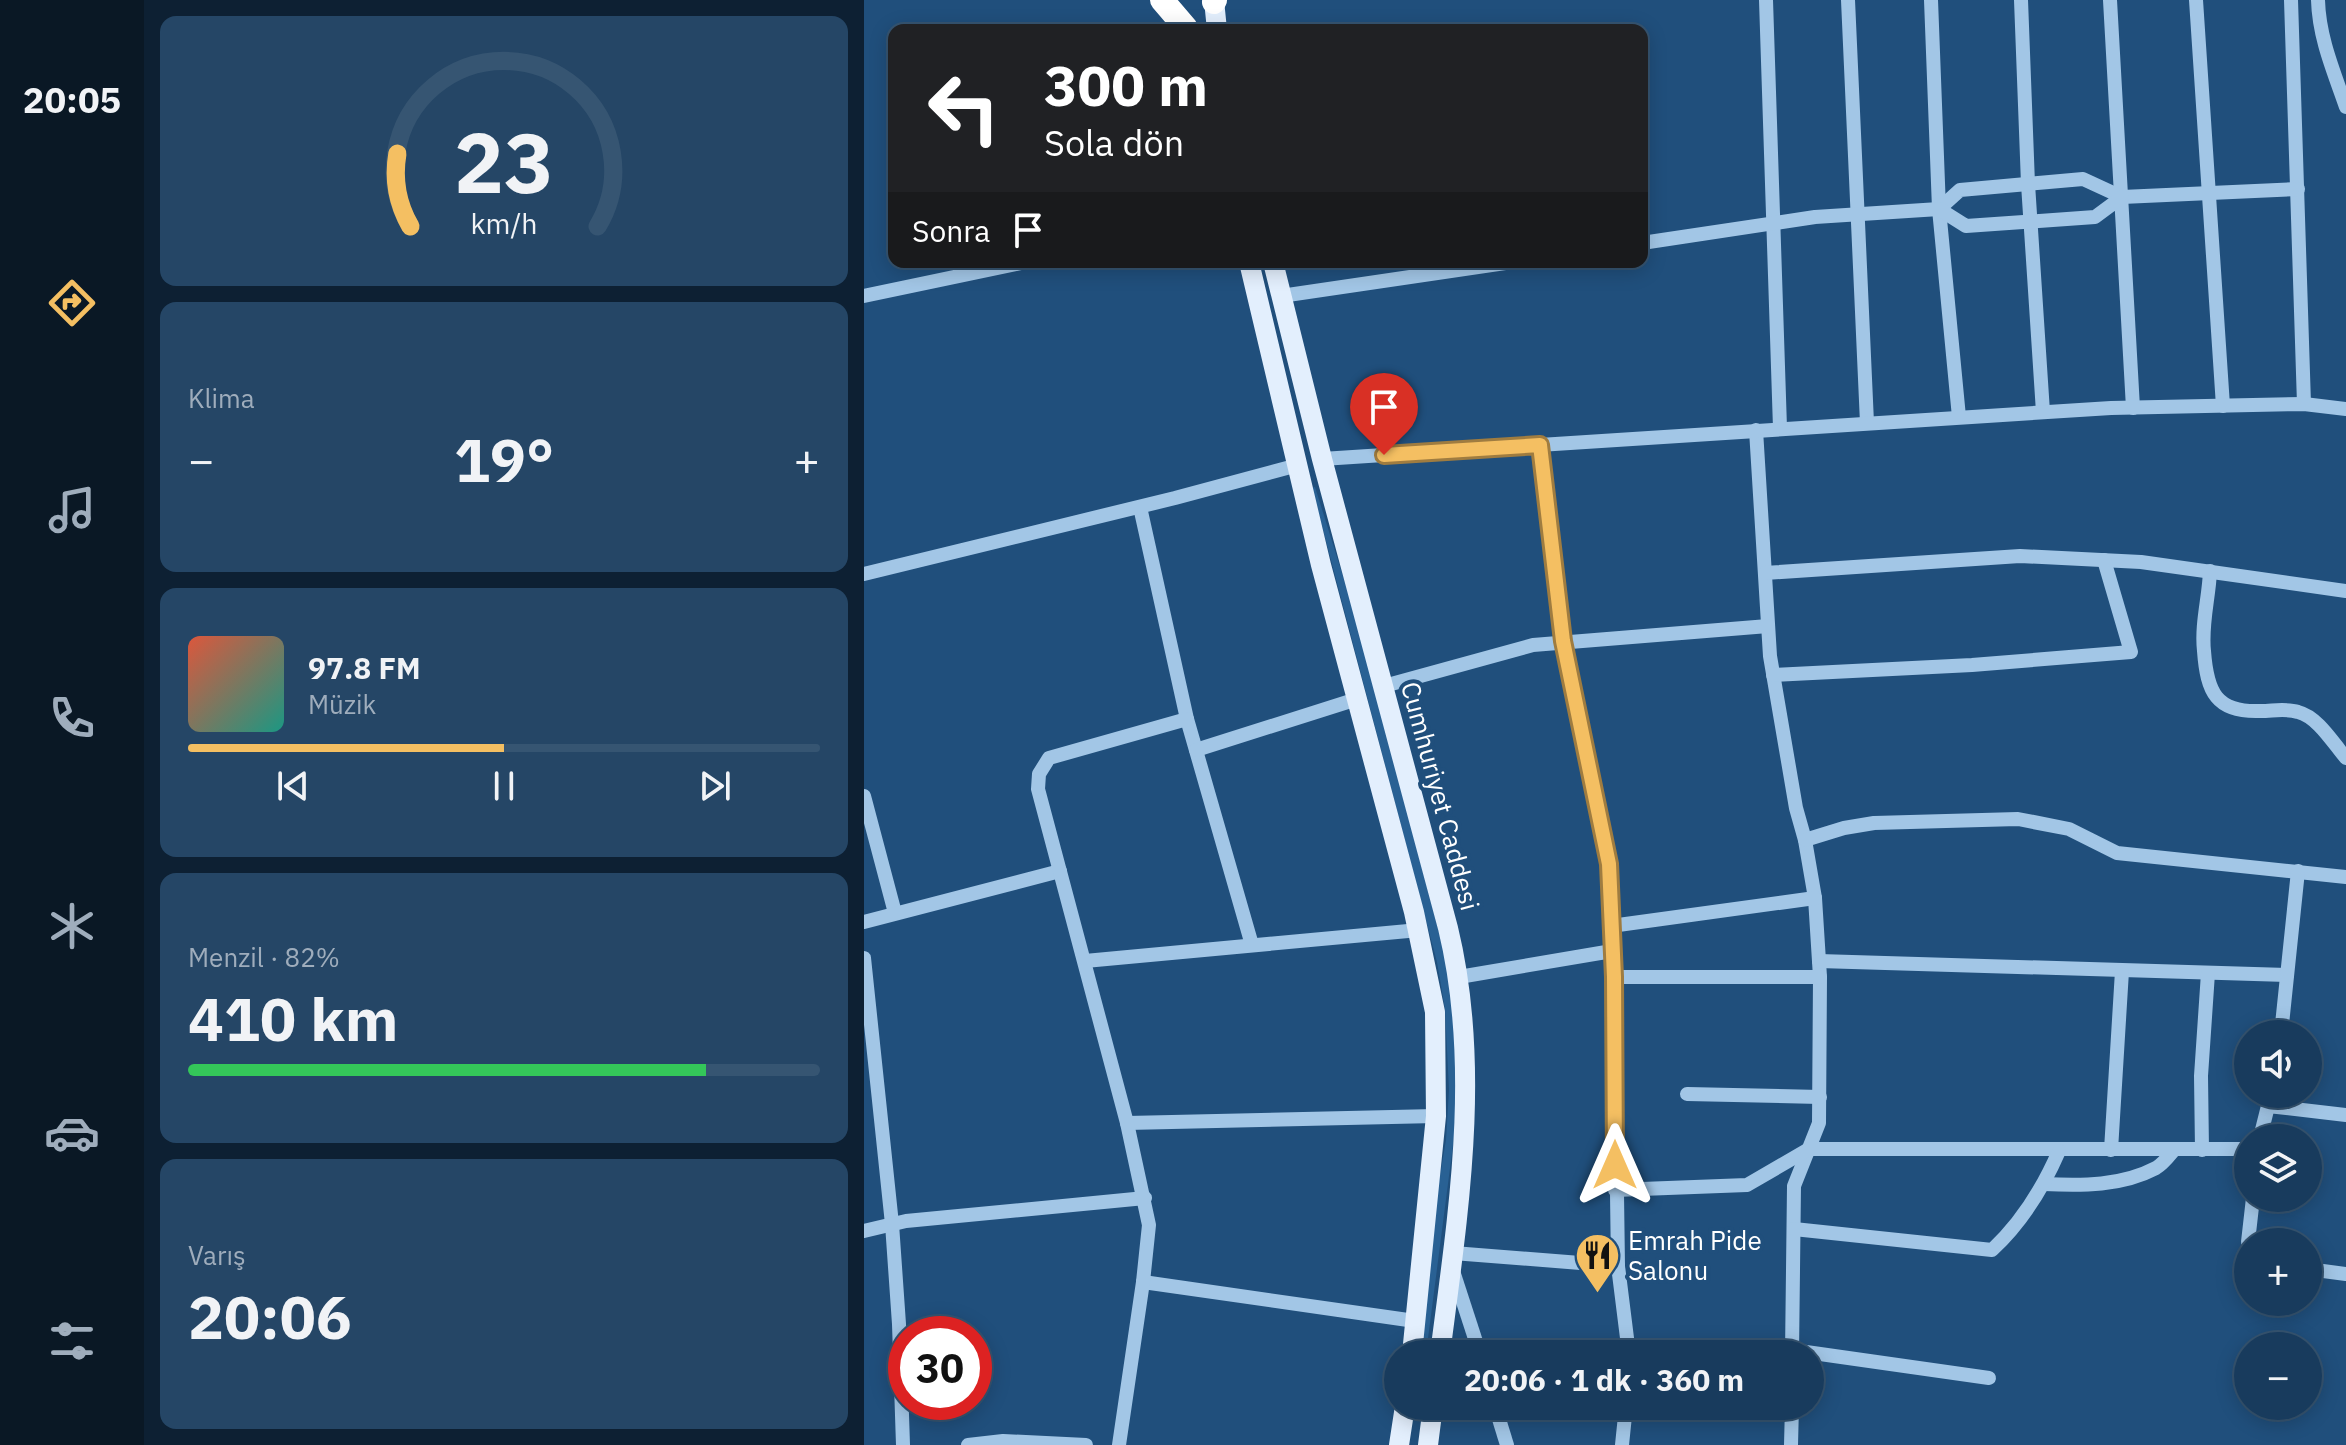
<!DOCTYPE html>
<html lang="tr">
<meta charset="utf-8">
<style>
:root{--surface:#183b5d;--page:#254666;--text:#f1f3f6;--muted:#9fadbc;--line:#365572;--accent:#f4bf62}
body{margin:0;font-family:"IBM Plex Sans",sans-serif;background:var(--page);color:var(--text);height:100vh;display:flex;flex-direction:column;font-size:30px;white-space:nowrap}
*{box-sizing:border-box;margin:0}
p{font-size:26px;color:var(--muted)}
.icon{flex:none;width:44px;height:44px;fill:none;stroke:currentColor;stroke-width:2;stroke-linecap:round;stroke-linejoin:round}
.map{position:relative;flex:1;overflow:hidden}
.sheet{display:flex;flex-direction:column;gap:16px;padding:16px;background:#0d2033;width:720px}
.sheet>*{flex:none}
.hud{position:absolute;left:24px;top:24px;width:760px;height:244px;border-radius:16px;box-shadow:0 4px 20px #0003,0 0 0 2px var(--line);background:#202124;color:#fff;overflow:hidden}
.buttons{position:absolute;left:1370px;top:1020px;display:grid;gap:16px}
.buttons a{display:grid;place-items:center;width:88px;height:88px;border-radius:50%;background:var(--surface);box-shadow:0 4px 20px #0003,0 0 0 2px var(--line);font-size:40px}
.speed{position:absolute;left:24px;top:1316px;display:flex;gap:16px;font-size:40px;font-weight:700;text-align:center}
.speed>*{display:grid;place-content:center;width:104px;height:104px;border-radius:50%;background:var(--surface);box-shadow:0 4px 20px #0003,0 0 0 2px var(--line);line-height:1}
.speed .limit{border:12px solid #d22;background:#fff;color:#111}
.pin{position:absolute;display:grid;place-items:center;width:68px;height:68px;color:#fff;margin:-82px -34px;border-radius:50% 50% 50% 0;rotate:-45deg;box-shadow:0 0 8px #0007}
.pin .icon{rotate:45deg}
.me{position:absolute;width:88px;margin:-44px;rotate:0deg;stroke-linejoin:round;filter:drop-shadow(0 0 6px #0008)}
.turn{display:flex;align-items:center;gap:28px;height:168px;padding:0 24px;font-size:36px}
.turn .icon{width:104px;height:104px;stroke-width:2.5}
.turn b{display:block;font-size:56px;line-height:68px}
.then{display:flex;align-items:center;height:76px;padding:0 24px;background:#0003;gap:16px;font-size:30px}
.big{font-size:60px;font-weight:700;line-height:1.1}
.sheet .widget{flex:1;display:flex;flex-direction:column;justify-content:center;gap:12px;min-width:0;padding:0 28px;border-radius:16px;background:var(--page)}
.sheet .dial{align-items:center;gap:0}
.dial svg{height:208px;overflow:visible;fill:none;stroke:var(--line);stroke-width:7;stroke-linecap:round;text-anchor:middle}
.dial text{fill:var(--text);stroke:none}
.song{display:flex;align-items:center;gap:24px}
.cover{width:96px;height:96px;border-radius:12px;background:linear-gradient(135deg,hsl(10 70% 55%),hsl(170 70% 35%))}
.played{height:8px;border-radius:4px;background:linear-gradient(90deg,var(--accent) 50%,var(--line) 50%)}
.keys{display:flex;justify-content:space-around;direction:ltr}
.heat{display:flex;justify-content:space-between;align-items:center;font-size:44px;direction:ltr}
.charge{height:12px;border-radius:6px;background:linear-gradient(90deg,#34c759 82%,var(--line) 0)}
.trip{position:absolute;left:520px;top:1340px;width:440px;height:80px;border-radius:40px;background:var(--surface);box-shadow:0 4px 20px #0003,0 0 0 2px var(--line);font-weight:700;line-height:80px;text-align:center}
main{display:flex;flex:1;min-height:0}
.tab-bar{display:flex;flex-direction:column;width:144px;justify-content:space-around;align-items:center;background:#0a1825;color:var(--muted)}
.tab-bar .icon{width:56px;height:56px}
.tab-bar .selected{color:var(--accent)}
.tab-bar b{font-size:36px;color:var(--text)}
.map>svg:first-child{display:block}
.green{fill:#296194}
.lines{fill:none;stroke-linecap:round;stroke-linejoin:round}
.minor{stroke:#a2c6e6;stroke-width:14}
.major{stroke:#e3effd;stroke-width:20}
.highway{stroke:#fff;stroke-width:24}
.route-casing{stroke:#9f7c40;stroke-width:20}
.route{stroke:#f4bf62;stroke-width:14}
.labels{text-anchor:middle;stroke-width:8;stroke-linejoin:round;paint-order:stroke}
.street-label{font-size:26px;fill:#fff;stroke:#204f7c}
.poi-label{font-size:26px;fill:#fff;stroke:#204f7c;text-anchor:start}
</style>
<main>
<nav class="tab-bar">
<b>20:05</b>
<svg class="icon selected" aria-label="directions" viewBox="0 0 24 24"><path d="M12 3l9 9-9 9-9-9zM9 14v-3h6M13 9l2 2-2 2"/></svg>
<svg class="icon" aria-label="music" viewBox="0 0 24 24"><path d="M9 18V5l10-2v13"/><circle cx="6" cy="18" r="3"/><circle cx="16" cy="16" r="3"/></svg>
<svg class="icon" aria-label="phone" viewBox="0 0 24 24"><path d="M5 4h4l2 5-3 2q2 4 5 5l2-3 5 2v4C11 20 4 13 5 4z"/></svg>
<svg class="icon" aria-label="climate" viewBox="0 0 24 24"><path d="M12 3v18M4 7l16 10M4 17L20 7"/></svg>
<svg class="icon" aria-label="car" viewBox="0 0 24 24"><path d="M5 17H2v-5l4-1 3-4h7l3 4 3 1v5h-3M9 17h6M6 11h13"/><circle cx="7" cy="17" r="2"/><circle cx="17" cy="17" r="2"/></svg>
<svg class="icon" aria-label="filters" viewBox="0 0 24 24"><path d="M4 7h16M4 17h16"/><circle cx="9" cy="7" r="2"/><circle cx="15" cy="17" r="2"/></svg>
</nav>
<section class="sheet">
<div class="widget dial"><svg viewBox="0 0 100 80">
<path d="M14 69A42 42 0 1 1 86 69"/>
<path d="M14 69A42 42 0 0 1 9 41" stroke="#f4bf62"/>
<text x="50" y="56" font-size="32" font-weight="700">23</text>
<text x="50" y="72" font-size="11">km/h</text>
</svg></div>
<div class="widget"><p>Klima</p>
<div class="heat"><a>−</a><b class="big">19°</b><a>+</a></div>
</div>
<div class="widget">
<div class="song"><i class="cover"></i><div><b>97.8 FM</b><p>Müzik</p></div></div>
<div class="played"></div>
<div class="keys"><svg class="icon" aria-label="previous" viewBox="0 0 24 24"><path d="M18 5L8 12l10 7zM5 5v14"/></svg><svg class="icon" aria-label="pause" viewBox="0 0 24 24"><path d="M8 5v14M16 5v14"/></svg><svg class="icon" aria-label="next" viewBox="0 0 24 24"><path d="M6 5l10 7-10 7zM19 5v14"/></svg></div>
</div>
<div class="widget"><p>Menzil · 82%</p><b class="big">410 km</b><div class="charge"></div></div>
<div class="widget"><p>Varış</p><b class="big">20:06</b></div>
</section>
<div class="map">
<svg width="1482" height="1445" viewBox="0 0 1482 1445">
<rect width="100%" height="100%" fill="#204f7c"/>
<path class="green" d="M451,487L488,605L581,955L591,1015L593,1114L562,1354H556L570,1211L582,1140L585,1090L581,1009L573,962L448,488Z"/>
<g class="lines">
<g class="minor">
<path d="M902,0L916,428"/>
<path d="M984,0L1003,423"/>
<path d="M1067,0L1075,209L1095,417"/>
<path d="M1157,0L1164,184L1179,412"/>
<path d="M1246,0L1269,408"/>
<path d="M1332,0L1359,406"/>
<path d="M1427,0L1440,404"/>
<path d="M1454,0C1455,38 1470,72 1482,107"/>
<path d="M1075,209L1096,190L1219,179L1258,197L1434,189"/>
<path d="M778,243L951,217L1075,209L1102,226L1231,217L1258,197"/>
<path d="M300,262H321"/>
<path d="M0,296L162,262"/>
<path d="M417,296L648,262"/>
<path d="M892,430L906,656L932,808L941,840L951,898L956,977L955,1123L930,1186L928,1354"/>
<path d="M676,445L699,641L745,864L750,977L754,1266L765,1354"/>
<path d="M458,459L1247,408L1440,404L1482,409"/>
<path d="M276,507L323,719L388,945"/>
<path d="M1346,571C1345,598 1337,624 1340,651C1343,692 1352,713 1397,711C1409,711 1422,708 1434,712C1454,717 1469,743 1482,758"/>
<path d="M901,573L1156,556L1277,562L1482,591"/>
<path d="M0,574L311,498L434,465"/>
<path d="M909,675L1108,665L1267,652L1240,560"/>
<path d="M520,686L669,645L904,626"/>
<path d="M332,750L493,699"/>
<path d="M0,796L31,913"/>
<path d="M941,840L980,828L1010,823L1154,819L1205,829L1253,853L1482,877"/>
<path d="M0,922L196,871"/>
<path d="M747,926L951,898"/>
<path d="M0,958L28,1224L35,1324L39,1445"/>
<path d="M221,961L555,930"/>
<path d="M955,961L1423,975"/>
<path d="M595,977L748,951"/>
<path d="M750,977H956"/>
<path d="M1417,1034L1434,871"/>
<path d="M823,1094L956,1097"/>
<path d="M1404,1106L1482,1115"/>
<path d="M263,1123L572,1116"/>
<path d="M1396,1138L1407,1094"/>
<path d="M1247,1150L1258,971"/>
<path d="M1338,1150L1337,1076L1344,973"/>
<path d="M1180,1184C1218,1186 1258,1186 1292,1168C1299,1164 1305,1156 1310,1150"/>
<path d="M751,1190L883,1185L945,1149H1384"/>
<path d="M930,1229L1128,1250C1158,1222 1179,1188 1195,1151"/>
<path d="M0,1231L42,1221L281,1198"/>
<path d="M1384,1242L1389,1198"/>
<path d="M589,1253L754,1266"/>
<path d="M1444,1269L1482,1274"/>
<path d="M589,1271L616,1354"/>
<path d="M279,1282L551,1321"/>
<path d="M928,1350L1125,1378"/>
<path d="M631,1406L643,1445"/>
<path d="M104,1445L139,1441L222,1445"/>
<path d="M255,1445L279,1282L285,1225L263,1123L174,789L175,774L185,758L323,719"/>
<path d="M758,1445L762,1406"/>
<path d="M927,1445L928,1406"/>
</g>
<g class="major">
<path d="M350,0L353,30"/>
<path d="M385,262L457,565L550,912L571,1012L572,1116L548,1354"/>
<path d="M409,262L458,459L584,928C618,1068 594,1214 576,1354"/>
<path d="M535,1445L541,1406"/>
<path d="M564,1445L569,1406"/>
</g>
<g class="highway">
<path d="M298,0L322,28"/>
<path d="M350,2L351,0"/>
</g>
</g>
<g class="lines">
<defs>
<path id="route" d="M520,455L676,445L699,641L745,864L750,977L751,1165"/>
</defs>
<use href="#route" class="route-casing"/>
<use href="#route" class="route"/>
</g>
<defs>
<symbol id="restaurant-pin" viewBox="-11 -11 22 30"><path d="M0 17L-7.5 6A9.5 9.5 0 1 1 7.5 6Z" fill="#f4bf62" stroke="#204f7c"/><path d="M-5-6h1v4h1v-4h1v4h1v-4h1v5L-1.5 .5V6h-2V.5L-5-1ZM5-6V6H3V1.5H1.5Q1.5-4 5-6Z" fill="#111"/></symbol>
</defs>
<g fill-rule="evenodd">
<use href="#restaurant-pin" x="708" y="1230" width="51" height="69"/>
</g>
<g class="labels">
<g class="street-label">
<text transform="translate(576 796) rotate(75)" y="9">Cumhuriyet Caddesi</text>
</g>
<g class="poi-label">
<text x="764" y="1250">Emrah Pide<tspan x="764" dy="30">Salonu</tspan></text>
</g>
</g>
</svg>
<div class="buttons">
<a><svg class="icon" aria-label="sound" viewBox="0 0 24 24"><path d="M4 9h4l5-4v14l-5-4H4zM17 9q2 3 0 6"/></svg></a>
<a><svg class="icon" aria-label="layers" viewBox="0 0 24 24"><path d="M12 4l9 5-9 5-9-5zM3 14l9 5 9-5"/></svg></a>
<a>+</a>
<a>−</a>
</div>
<div class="speed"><div class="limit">30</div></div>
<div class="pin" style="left:520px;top:455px;background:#d93025"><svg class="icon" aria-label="arrive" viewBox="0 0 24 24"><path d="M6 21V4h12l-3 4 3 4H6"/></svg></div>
<svg class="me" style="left:751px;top:1165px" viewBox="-20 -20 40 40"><path d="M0-17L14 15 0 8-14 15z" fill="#f4bf62" stroke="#fff" stroke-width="4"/></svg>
<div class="trip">20:06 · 1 dk · 360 m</div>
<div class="hud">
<div class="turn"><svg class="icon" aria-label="left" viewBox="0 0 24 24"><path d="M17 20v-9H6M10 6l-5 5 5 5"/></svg><div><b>300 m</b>Sola dön</div></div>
<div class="then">Sonra<svg class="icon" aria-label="arrive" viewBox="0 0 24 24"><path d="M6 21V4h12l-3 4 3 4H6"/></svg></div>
</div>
</div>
</main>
